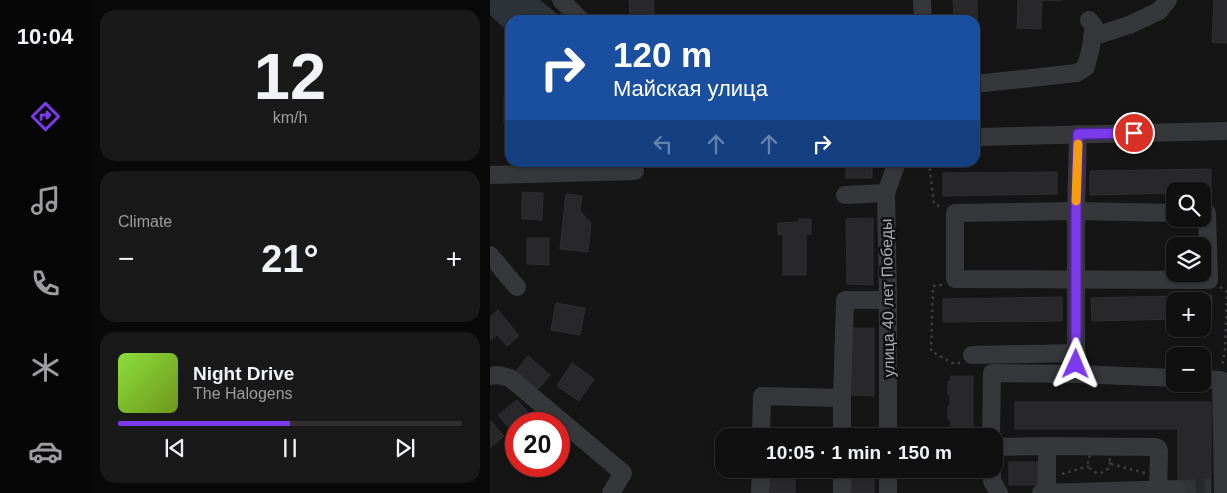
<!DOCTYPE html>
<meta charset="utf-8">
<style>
:root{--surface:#101010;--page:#191919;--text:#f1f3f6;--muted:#9c9d9f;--line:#303030;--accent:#7c3aed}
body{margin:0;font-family:Helvetica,sans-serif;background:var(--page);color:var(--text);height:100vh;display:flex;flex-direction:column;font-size:19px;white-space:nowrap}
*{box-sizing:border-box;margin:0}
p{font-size:16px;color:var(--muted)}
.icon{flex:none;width:28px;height:28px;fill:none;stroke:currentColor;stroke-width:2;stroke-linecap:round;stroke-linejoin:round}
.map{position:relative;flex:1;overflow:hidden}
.panel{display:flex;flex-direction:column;gap:10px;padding:10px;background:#090909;width:400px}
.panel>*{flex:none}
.banner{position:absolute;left:15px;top:15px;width:475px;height:152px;border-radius:15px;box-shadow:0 1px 4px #0004,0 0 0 1px var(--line);background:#1a4fa0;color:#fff;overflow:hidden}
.buttons{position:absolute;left:676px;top:182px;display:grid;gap:10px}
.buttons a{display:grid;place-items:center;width:45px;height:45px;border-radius:10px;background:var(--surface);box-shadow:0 1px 4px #0004,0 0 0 1px var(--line);font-size:25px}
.speed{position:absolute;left:15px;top:412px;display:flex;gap:10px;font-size:25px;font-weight:700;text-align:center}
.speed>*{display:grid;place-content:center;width:65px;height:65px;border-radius:50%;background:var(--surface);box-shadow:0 1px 4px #0004,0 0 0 1px var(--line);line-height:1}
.speed .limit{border:8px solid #d22;background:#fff;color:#111}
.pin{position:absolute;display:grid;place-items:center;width:42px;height:42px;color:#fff;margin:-21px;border:2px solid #fff;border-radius:50%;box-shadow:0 1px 5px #0007}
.me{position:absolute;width:55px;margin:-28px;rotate:1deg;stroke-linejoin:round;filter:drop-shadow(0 0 4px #0008)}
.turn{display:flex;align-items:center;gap:18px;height:105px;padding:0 25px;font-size:22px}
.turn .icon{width:65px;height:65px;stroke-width:2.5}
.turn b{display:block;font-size:35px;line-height:42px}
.lanes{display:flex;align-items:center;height:48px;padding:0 25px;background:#0003;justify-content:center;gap:25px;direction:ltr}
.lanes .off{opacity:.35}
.big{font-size:38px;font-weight:700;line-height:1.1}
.panel .card{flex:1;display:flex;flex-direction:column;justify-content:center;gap:8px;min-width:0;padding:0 18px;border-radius:15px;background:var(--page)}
.panel .dial{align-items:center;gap:0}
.dial b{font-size:65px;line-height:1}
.song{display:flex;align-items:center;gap:15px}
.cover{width:60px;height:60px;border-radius:8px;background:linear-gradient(135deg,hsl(90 70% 55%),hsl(80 70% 35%))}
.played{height:5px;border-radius:2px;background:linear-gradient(90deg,var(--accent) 50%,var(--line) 50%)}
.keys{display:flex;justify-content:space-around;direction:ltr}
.heat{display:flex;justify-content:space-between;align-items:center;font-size:28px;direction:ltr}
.trip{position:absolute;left:225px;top:428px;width:288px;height:50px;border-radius:15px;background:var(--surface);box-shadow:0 1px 4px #0004,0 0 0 1px var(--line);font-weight:700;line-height:50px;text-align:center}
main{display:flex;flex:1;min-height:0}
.tab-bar{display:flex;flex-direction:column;width:90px;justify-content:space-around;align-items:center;background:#060606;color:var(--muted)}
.tab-bar .icon{width:35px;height:35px}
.tab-bar .on{color:var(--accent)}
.tab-bar b{font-size:22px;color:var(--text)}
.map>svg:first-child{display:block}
.water{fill:#2d3439}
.building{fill:#28282a;stroke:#2f2f32}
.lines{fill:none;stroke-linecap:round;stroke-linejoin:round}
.minor-tunnel{stroke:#323336;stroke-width:18;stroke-dasharray:18 9;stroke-linecap:butt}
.path{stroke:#3d3e42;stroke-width:2.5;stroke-dasharray:2.5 4;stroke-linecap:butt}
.minor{stroke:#36373b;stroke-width:18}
.route-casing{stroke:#51269a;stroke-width:12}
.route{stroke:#7c3aed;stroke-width:9}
.slow{stroke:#f59e0b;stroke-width:9}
.labels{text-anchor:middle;stroke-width:5;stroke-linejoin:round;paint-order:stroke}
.street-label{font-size:16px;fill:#a8acb5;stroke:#101011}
</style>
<main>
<nav class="tab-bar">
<b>10:04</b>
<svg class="icon on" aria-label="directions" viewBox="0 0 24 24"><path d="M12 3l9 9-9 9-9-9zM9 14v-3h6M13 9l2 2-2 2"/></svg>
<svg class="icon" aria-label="music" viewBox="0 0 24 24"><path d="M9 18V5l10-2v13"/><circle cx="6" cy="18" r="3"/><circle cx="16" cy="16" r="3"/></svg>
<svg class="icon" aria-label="phone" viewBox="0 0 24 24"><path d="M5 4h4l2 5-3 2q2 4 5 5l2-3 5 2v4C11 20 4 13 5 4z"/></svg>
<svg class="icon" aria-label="climate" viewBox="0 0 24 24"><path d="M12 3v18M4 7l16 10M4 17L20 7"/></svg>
<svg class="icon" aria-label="car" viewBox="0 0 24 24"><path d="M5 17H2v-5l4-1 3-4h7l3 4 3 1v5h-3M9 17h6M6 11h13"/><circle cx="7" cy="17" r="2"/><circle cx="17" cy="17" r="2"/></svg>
</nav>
<section class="panel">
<div class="card dial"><b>12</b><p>km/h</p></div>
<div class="card"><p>Climate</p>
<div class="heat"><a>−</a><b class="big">21°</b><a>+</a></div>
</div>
<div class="card">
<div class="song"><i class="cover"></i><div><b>Night Drive</b><p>The Halogens</p></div></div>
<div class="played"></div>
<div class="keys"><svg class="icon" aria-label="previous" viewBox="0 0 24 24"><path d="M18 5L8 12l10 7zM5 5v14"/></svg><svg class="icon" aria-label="pause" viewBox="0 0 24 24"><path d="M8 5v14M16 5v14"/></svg><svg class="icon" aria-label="next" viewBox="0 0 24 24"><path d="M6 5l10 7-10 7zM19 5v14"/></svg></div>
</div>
</section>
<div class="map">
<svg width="737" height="493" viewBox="0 0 737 493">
<rect width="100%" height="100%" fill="#151516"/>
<path class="water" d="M0,0H50L71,17L73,20H20V31L14,28L0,15Z"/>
<g class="building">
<path d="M139,0H164V16L140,17Z"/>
<path d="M463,0H487L488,45H485V20H464Z"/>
<path d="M528,0H572H552L551,29L527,28Z"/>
<path d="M724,0H737V43L722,42Z"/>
<rect x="14" y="96" width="6" height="29"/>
<rect x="356" y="162" width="26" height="16"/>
<path d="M721,169V192L685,191V193L600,195V171Z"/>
<path d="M567,172V194L453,196V173Z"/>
<path d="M32,192L53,193L52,220L32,219Z"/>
<path d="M76,194L92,196L90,211L101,223L98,252L70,249Z"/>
<path d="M383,218V285L357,284L356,219Z"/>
<path d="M309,219H321V234H316V275H293V235H288V223L309,222Z"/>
<path d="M37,238H59V265L37,264Z"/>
<path d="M722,295V319H712V301H685V319L602,321L601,298Z"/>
<path d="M572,297V321L453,322V299Z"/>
<path d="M66,303L95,308L90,335L61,330Z"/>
<path d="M8,310L29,336L17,346L7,335L0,341V317Z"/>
<path d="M358,328H384V396L358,395Z"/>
<path d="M38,356L60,375L48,389L26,371Z"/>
<path d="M82,363L104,379L89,401L67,386Z"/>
<path d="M461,376H483V436H458V432H461V420L458,419V406H460V395H458V381L460,382Z"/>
<path d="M27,400L45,421L42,424H26V437L8,415Z"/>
<path d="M525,402H721V493H688V429H525Z"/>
<path d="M0,420L14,436L0,448Z"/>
<rect x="519" y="462" width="29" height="23"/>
<path d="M279,469H305V493H280Z"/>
<rect x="360" y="469" width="24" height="24"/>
<path d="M458,469H483V475H460L461,469Z"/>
</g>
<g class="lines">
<path class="minor-tunnel" d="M688,489L721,488"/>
<g class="path">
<path d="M439,162L444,204L452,207"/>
<path d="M452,285L443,286L441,351L462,363H470"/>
<path d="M730,287L737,292L735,350L732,366"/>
<circle cx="609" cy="462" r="11"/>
<path d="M621,464L655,473"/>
<path d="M572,474L599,466"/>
</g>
<g class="minor">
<path d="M71,0L91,20"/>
<path d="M432,0L433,20"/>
<path d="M602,37L639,25L669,11L678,0"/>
<path d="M485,84L587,73L596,67L601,47L604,26L599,20"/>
<path d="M485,135L487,137L737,131"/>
<path d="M0,175L145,171"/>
<path d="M355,195L396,193"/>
<path d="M685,213L586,211L465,213V279L719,280L717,213H712"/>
<path d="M0,255L27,287"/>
<path d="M482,355L587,353"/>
<path d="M586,374V211L588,134"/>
<path d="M0,376L8,375L20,378L133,473L121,493"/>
<path d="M712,379L731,380L733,493"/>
<path d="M271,436L272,396L352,398L355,300H398"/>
<path d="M352,436V398"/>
<path d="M398,436V300L396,193L407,162"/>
<path d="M501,436L502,373L586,374L685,378"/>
<path d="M504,447L557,446L665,447L668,448L669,451L668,493"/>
<path d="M398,469V493"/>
<path d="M502,469V481L509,493"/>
<path d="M270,493L271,469"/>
<path d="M352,493V469"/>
<path d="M551,493L688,489"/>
<path d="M557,493V446"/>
</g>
</g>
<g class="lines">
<defs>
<path id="route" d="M586,364V211L588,134L644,133"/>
</defs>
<use href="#route" class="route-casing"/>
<use href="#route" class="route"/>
<path class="slow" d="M586,201L588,144"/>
</g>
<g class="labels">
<g class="street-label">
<text transform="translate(397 298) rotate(-91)" y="6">улица 40 лет Победы</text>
</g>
</g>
</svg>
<div class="buttons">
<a><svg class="icon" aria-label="search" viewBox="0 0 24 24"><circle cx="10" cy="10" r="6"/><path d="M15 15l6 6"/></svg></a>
<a><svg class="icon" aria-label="layers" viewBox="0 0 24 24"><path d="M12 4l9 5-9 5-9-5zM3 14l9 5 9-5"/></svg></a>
<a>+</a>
<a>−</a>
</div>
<div class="speed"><div class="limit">20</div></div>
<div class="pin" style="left:644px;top:133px;background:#d93025"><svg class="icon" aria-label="arrive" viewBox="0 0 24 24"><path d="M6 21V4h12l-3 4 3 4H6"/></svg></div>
<svg class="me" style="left:586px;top:364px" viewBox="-20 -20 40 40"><path d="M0-17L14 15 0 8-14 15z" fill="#7c3aed" stroke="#fff" stroke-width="4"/></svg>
<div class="trip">10:05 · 1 min · 150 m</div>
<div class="banner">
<div class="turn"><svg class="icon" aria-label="right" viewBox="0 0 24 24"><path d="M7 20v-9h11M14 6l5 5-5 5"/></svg><div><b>120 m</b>Майская улица</div></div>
<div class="lanes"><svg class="icon off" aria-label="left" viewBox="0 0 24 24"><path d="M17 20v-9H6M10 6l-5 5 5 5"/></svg><svg class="icon off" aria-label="ahead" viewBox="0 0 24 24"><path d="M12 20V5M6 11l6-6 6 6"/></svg><svg class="icon off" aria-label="ahead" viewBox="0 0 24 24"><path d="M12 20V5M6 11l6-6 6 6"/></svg><svg class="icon" aria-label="right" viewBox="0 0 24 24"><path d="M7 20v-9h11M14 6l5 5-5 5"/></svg></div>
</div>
</div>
</main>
